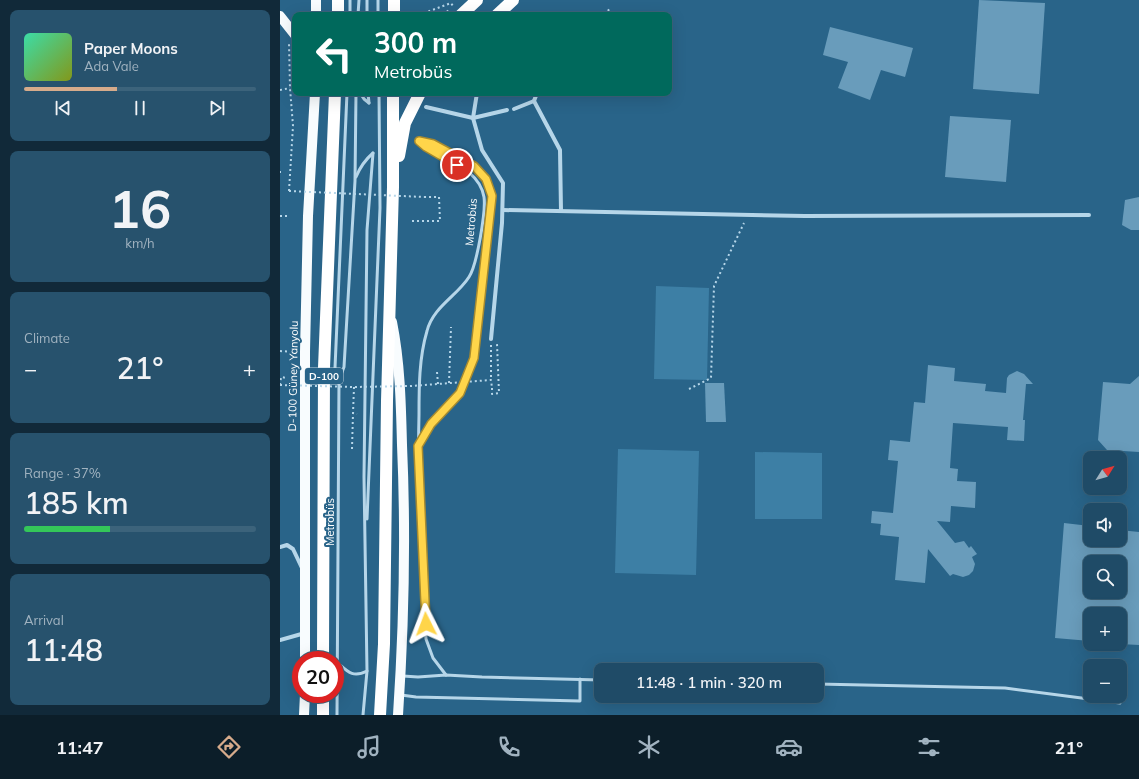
<!DOCTYPE html>
<meta charset="utf-8">
<style>
:root{--surface:#1f4b67;--page:#27526d;--text:#f1f3f6;--muted:#a1b3c0;--line:#3c637b;--accent:#d6ab8b}
body{margin:0;font-family:Mulish,sans-serif;background:var(--page);color:var(--text);height:100vh;display:flex;flex-direction:column;font-size:15px;white-space:nowrap}
*{box-sizing:border-box;margin:0}
p{font-size:13px;color:var(--muted)}
.icon{flex:none;width:22px;height:22px;fill:none;stroke:currentColor;stroke-width:2;stroke-linecap:round;stroke-linejoin:round}
.map{position:relative;flex:1;overflow:hidden}
.details{display:flex;flex-direction:column;gap:10px;padding:10px;background:#112939;width:280px}
.details>*{flex:none}
.hud{position:absolute;left:12px;top:12px;width:380px;height:84px;border-radius:8px;box-shadow:0 4px 16px #0002,0 0 0 1px var(--line);background:#00695c;color:#fff;overflow:hidden}
.needle{width:26px;rotate:53deg}
.tools{position:absolute;left:803px;top:451px;display:grid;gap:8px}
.tools a{display:grid;place-items:center;width:44px;height:44px;border-radius:8px;background:var(--surface);box-shadow:0 4px 16px #0002,0 0 0 1px var(--line);font-size:20px}
.speed{position:absolute;left:12px;top:651px;display:flex;gap:8px;font-size:20px;font-weight:700;text-align:center}
.speed>*{display:grid;place-content:center;width:52px;height:52px;border-radius:50%;background:var(--surface);box-shadow:0 4px 16px #0002,0 0 0 1px var(--line);line-height:1}
.speed .limit{border:6px solid #d22;background:#fff;color:#111}
.pin{position:absolute;display:grid;place-items:center;width:34px;height:34px;color:#fff;margin:-17px;border:2px solid #fff;border-radius:50%;box-shadow:0 1px 4px #0007}
.me{position:absolute;width:44px;margin:-22px;rotate:357deg;stroke-linejoin:round;filter:drop-shadow(0 0 3px #0008)}
.turn{display:flex;align-items:center;gap:14px;height:84px;padding:0 16px;font-size:18px}
.turn .icon{width:52px;height:52px;stroke-width:2.5}
.turn b{display:block;font-size:28px;line-height:34px}
.big{font-size:30px;font-weight:600;line-height:1.1}
.details .widget{flex:1;display:flex;flex-direction:column;justify-content:center;gap:6px;min-width:0;padding:0 14px;border-radius:8px;background:var(--page)}
.details .dial{align-items:center;gap:0}
.dial b{font-size:52px;line-height:1}
.song{display:flex;align-items:center;gap:12px}
.cover{width:48px;height:48px;border-radius:6px;background:linear-gradient(135deg,hsl(160 70% 55%),hsl(70 70% 35%))}
.played{height:4px;border-radius:2px;background:linear-gradient(90deg,var(--accent) 40%,var(--line) 40%)}
.keys{display:flex;justify-content:space-around;direction:ltr}
.heat{display:flex;justify-content:space-between;align-items:center;font-size:22px;direction:ltr}
.charge{height:6px;border-radius:3px;background:linear-gradient(90deg,#34c759 37%,var(--line) 0)}
.trip{position:absolute;left:314px;top:663px;width:230px;height:40px;border-radius:8px;background:var(--surface);box-shadow:0 4px 16px #0002,0 0 0 1px var(--line);font-weight:600;line-height:40px;text-align:center}
.dock{display:flex;height:64px;justify-content:space-around;align-items:center;background:#0c1e29;color:var(--muted)}
.dock .icon{width:28px;height:28px}
.dock .active{color:var(--accent)}
.dock b{font-size:18px;color:var(--text)}
main{display:flex;flex:1;min-height:0}
.map>svg:first-child{display:block}
.green{fill:#3d7fa5}
.building{fill:#699cbb;fill-rule:evenodd}
.lines{fill:none;stroke-linecap:round;stroke-linejoin:round}
.path{stroke:#b6d6e9;stroke-width:2;stroke-dasharray:2 3;stroke-linecap:butt}
.lane{stroke:#b6d6e9;stroke-width:3}
.street{stroke:#b6d6e9;stroke-width:4}
.primary{stroke:#f8fcfe;stroke-width:10}
.highway{stroke:#fff;stroke-width:12}
.path-bridge{stroke:#b6d6e9;stroke-width:2;stroke-dasharray:2 3;stroke-linecap:butt}
.route-casing{stroke:#a68a30;stroke-width:10}
.route{stroke:#ffd54a;stroke-width:7}
.labels{text-anchor:middle;stroke-width:4;stroke-linejoin:round;paint-order:stroke}
.shield{fill:#296489;stroke:#bfd0dc;stroke-width:1}
.shield-label{font-size:10px;font-weight:bold;fill:#fff}
.street-label{font-size:11px;fill:#fff;stroke:#296489}
</style>
<main>
<section class="details">
<div class="widget">
<div class="song"><i class="cover"></i><div><b>Paper Moons</b><p>Ada Vale</p></div></div>
<div class="played"></div>
<div class="keys"><svg class="icon" aria-label="previous" viewBox="0 0 24 24"><path d="M18 5L8 12l10 7zM5 5v14"/></svg><svg class="icon" aria-label="pause" viewBox="0 0 24 24"><path d="M8 5v14M16 5v14"/></svg><svg class="icon" aria-label="next" viewBox="0 0 24 24"><path d="M6 5l10 7-10 7zM19 5v14"/></svg></div>
</div>
<div class="widget dial"><b>16</b><p>km/h</p></div>
<div class="widget"><p>Climate</p>
<div class="heat"><a>−</a><b class="big">21°</b><a>+</a></div>
</div>
<div class="widget"><p>Range · 37%</p><b class="big">185 km</b><div class="charge"></div></div>
<div class="widget"><p>Arrival</p><b class="big">11:48</b></div>
</section>
<div class="map">
<svg width="859" height="715" viewBox="0 0 859 715">
<rect width="100%" height="100%" fill="#296489"/>
<g class="green">
<path d="M376,286L429,288L427,380L374,379Z"/>
<path d="M338,449L419,451L416,575L335,573Z"/>
<path d="M475,452L542,453V519H475Z"/>
</g>
<g class="building">
<path d="M699,0L765,3L759,94L693,89Z"/>
<path d="M550,27L633,48L625,77L601,70L590,100L558,88L568,62L543,55Z"/>
<path d="M670,116L731,120L726,182L665,177Z"/>
<path d="M859,197V230H851L842,225L845,200Z"/>
<path d="M648,365L675,368L674,381L706,384L705,391L726,393L727,378L729,375L737,371L744,374L753,384H746L743,420H745L744,441L727,440L728,427L673,423L670,468L678,469L677,481L696,482L695,508L671,506L670,522L657,521L675,543L684,541L689,548L691,546L697,554L692,557L695,564L693,571L689,575L683,577L673,574L670,576L648,549L645,583L615,580L619,537L600,535L601,524L591,523L592,511L613,513L618,461L608,460L610,440L630,442L634,402L645,403Z"/>
<path d="M859,376V452L827,450L818,440L823,382L850,384Z"/>
<path d="M425,383H444L446,422H426Z"/>
<path d="M784,523L810,526V540H840V530L859,532V645L840,644V614H810V641L775,638ZM810,562H840V592H810Z"/>
</g>
<g class="lines">
<g class="path">
<path d="M139,15L171,3L173,6"/>
<path d="M163,15L170,9"/>
<path d="M325,15L330,8"/>
<path d="M0,90L10,88"/>
<path d="M0,171V176"/>
<path d="M9,191L13,126L10,88L9,43"/>
<path d="M0,216H7"/>
<path d="M132,221H160L159,197H144"/>
<path d="M211,345V380"/>
<path d="M0,351L15,352"/>
<path d="M157,372L158,384"/>
<path d="M169,383L171,327"/>
<path d="M0,385L1,377L7,378"/>
<path d="M74,387L73,413L77,414"/>
<path d="M212,388V394L219,393L217,344"/>
<path d="M409,389L431,378L434,286L464,223"/>
<path d="M72,449L73,413"/>
</g>
<g class="lane">
<path d="M98,0V15"/>
<path d="M70,15V0"/>
<path d="M78,15L79,0"/>
<path d="M87,15V0"/>
<path d="M80,93L84,99L89,103"/>
<path d="M88,93L89,103"/>
<path d="M139,141C159,159 199,166 204,197C206,211 197,265 189,277C177,296 153,307 147,331C139,358 139,387 139,415C137,490 143,565 146,639L153,658L166,675"/>
<path d="M76,177C80,167 85,160 93,153"/>
<path d="M59,380L64,367L75,181L76,93"/>
<path d="M139,444L151,424L180,393L194,358L212,196L206,179L194,166L153,144L140,142"/>
<path d="M87,519L100,208L99,93"/>
<path d="M58,663C68,672 73,678 87,671"/>
<path d="M123,676L138,677L166,675L202,677L321,680"/>
<path d="M537,684L725,688L840,703"/>
<path d="M121,695L136,697L300,701V679"/>
<path d="M57,715L59,381L55,368L67,93"/>
<path d="M83,715L87,671L84,477L87,230L93,153"/>
</g>
<g class="street">
<path d="M197,93L193,118L202,150L223,183L222,223L211,339"/>
<path d="M257,93L254,101L280,150L281,211"/>
<path d="M146,107L193,118L227,110"/>
<path d="M234,109L254,101"/>
<path d="M223,210L525,216L809,215"/>
<path d="M0,547L7,545L13,549L22,568"/>
<path d="M0,640L25,633"/>
</g>
<g class="primary">
<path d="M36,15V0"/>
<path d="M0,16L15,35"/>
<path d="M112,322C120,362 121,404 122,445C126,535 124,625 118,715"/>
<path d="M25,660V352L28,216L35,93"/>
<path d="M24,715L25,694"/>
</g>
<g class="highway">
<path d="M58,15V0"/>
<path d="M114,15V0"/>
<path d="M181,15L197,0"/>
<path d="M217,15L233,0"/>
<path d="M119,156L125,123L140,93"/>
<path d="M43,660L44,368L55,93"/>
<path d="M43,715V694"/>
<path d="M100,715L104,644L107,401L113,187V93"/>
</g>
<g class="path-bridge">
<path d="M9,191L144,197"/>
<path d="M0,385L74,387L131,386L211,380L212,388"/>
</g>
</g>
<g class="lines">
<defs>
<path id="route" d="M146,624L138,446L151,424L180,393L194,358L212,196L206,179L194,166L153,144L139,141L146,147L177,165"/>
</defs>
<use href="#route" class="route-casing"/>
<use href="#route" class="route"/>
</g>
<g class="labels">
<rect class="shield" x="25" y="368" width="38" height="16" rx="3"/>
<g class="shield-label">
<text x="44" y="380">D-100</text>
</g>
<g class="street-label">
<text transform="translate(191 222) rotate(-85)" y="4">Metrobüs</text>
<text transform="translate(13 376) rotate(-89)" y="4">D-100 Güney Yanyolu</text>
<text transform="translate(50 522) rotate(-90)" y="4">Metrobüs</text>
</g>
</g>
</svg>
<div class="tools">
<a><svg class="needle" viewBox="-14 -14 28 28"><path d="M0-13l5 13h-10z" fill="#e53935"/><path d="M0 13l5-13h-10z" fill="#a1b3c0"/></svg></a>
<a><svg class="icon" aria-label="sound" viewBox="0 0 24 24"><path d="M4 9h4l5-4v14l-5-4H4zM17 9q2 3 0 6"/></svg></a>
<a><svg class="icon" aria-label="search" viewBox="0 0 24 24"><circle cx="10" cy="10" r="6"/><path d="M15 15l6 6"/></svg></a>
<a>+</a>
<a>−</a>
</div>
<div class="speed"><div class="limit">20</div></div>
<div class="pin" style="left:177px;top:165px;background:#d93025"><svg class="icon" aria-label="arrive" viewBox="0 0 24 24"><path d="M6 21V4h12l-3 4 3 4H6"/></svg></div>
<svg class="me" style="left:146px;top:624px" viewBox="-20 -20 40 40"><path d="M0-17L14 15 0 8-14 15z" fill="#ffd54a" stroke="#fff" stroke-width="4"/></svg>
<div class="trip">11:48 · 1 min · 320 m</div>
<div class="hud">
<div class="turn"><svg class="icon" aria-label="left" viewBox="0 0 24 24"><path d="M17 20v-9H6M10 6l-5 5 5 5"/></svg><div><b>300 m</b>Metrobüs</div></div>
</div>
</div>
</main>
<nav class="dock">
<b>11:47</b>
<svg class="icon active" aria-label="directions" viewBox="0 0 24 24"><path d="M12 3l9 9-9 9-9-9zM9 14v-3h6M13 9l2 2-2 2"/></svg>
<svg class="icon" aria-label="music" viewBox="0 0 24 24"><path d="M9 18V5l10-2v13"/><circle cx="6" cy="18" r="3"/><circle cx="16" cy="16" r="3"/></svg>
<svg class="icon" aria-label="phone" viewBox="0 0 24 24"><path d="M5 4h4l2 5-3 2q2 4 5 5l2-3 5 2v4C11 20 4 13 5 4z"/></svg>
<svg class="icon" aria-label="climate" viewBox="0 0 24 24"><path d="M12 3v18M4 7l16 10M4 17L20 7"/></svg>
<svg class="icon" aria-label="car" viewBox="0 0 24 24"><path d="M5 17H2v-5l4-1 3-4h7l3 4 3 1v5h-3M9 17h6M6 11h13"/><circle cx="7" cy="17" r="2"/><circle cx="17" cy="17" r="2"/></svg>
<svg class="icon" aria-label="filters" viewBox="0 0 24 24"><path d="M4 7h16M4 17h16"/><circle cx="9" cy="7" r="2"/><circle cx="15" cy="17" r="2"/></svg>
<b>21°</b>
</nav>
